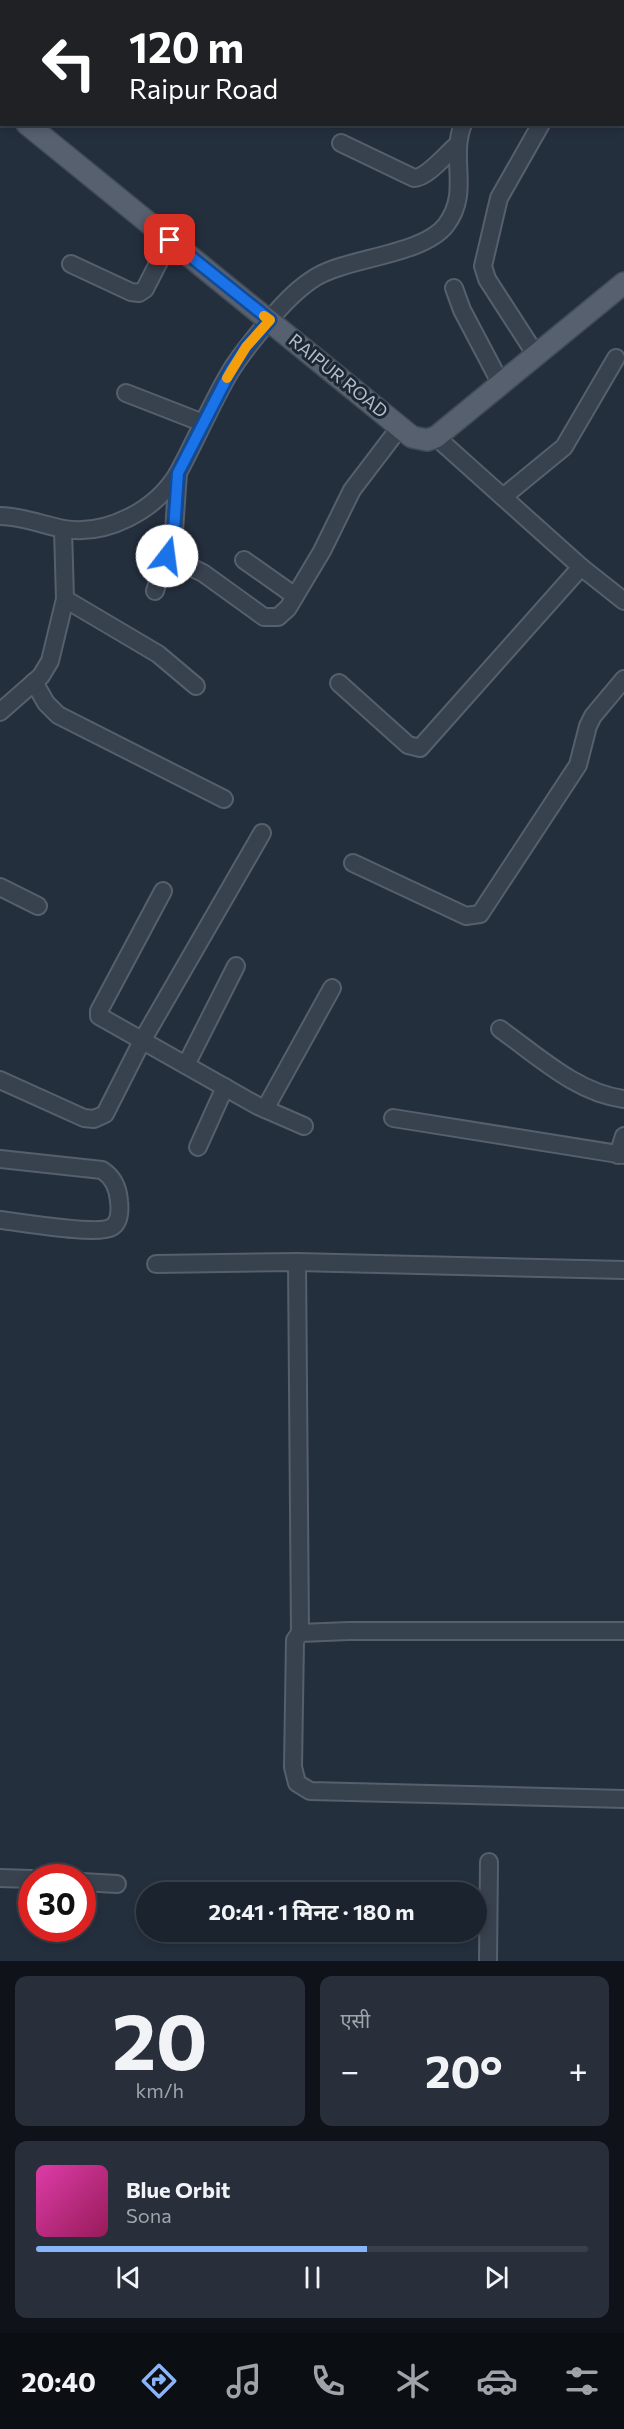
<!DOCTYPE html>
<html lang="hi">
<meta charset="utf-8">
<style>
:root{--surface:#1b232e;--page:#282f3a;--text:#f1f3f6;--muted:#a0a4aa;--line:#39404a;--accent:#8ab4f8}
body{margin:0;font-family:Commissioner,"Noto Sans Devanagari",sans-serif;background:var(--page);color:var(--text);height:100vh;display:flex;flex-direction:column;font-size:22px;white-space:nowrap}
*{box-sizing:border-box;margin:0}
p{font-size:20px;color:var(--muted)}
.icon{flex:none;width:33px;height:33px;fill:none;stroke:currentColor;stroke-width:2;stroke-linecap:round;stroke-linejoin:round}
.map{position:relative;height:1961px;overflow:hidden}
.side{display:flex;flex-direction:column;gap:15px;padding:15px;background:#0f1319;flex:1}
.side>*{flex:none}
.hud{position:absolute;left:0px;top:0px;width:624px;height:126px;box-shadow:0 3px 9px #0003,0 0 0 2px var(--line);background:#202124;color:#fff;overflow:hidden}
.speed{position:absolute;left:18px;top:1864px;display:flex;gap:12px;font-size:30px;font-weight:700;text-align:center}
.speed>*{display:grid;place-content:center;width:78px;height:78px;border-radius:50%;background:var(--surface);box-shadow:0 3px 9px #0003,0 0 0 2px var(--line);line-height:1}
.speed .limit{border:9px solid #d22;background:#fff;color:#111}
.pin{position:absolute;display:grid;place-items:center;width:51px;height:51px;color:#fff;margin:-26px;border-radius:12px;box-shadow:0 3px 9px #0006}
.me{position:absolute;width:66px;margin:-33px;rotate:15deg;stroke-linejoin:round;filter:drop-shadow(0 0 4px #0008)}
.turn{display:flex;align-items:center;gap:21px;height:126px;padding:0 30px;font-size:27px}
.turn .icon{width:78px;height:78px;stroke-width:2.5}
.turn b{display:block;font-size:42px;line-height:51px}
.big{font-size:45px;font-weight:700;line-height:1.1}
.side .card{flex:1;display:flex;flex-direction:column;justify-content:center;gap:9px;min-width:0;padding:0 21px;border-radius:12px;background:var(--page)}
.side .dial{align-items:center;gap:0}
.dial b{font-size:78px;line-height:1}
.song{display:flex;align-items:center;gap:18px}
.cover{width:72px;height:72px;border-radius:9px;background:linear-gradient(135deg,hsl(320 70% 55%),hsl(330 70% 35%))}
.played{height:6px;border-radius:3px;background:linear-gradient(90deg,var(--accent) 60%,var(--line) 60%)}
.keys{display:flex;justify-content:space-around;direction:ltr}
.heat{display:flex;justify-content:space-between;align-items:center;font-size:33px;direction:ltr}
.side .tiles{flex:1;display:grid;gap:15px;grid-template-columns:1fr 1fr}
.card:last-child{grid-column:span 2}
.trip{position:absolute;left:136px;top:1882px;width:351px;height:60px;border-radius:30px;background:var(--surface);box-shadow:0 3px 9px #0003,0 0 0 2px var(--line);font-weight:700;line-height:60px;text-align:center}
.tab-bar{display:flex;height:96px;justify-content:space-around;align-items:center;background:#0b0e12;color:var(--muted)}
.tab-bar .icon{width:42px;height:42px}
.tab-bar .selected{color:var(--accent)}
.tab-bar b{font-size:27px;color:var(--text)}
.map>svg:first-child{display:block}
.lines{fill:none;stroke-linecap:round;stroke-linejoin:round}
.minor-casing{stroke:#565f6c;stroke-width:20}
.major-casing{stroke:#414a57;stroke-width:24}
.minor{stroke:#38414e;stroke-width:16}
.major{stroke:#56606e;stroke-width:21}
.route-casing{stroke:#114b97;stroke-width:15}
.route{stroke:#1a73e8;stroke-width:10}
.slow{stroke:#f59e0b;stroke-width:10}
.labels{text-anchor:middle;stroke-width:6;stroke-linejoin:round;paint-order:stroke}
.street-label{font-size:18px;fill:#b4bcc9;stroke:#1d2633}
</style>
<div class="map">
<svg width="624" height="1961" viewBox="0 0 624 1961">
<rect width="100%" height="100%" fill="#242f3e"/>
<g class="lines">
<defs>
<g id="minor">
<path d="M447,0L448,2"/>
<path d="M615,2V0"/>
<path d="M0,10H2"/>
<path d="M341,143L414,178C427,178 446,154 457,145"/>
<path d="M71,264L131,292L139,293L145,289L170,240"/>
<path d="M454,288L462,310L501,384"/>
<path d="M536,355L487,279L483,266L499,198L541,124"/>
<path d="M126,393L203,423"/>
<path d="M436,437L581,567L624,601"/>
<path d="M503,497L564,447L616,358"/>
<path d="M0,516C21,516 43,525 64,529C107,536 156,510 178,473C196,440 211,404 230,372C242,352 257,335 272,317C285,302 298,288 316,277C350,257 423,255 446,225C471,192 449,160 463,124"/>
<path d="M167,556L203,573L264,617H278L288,608L322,551L352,490L400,427"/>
<path d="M244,560L295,596"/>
<path d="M155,591L174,531L178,473"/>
<path d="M65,599L158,654L196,686"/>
<path d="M34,682L46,703L58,715L224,799"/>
<path d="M339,683L408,745L420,748L581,567"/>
<path d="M0,712L41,676L50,661L65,599L63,529"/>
<path d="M353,863L466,916L480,914L578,765L588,726L593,716L624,679"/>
<path d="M0,887L38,906"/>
<path d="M163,891L99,1011V1016L258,1106L304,1126"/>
<path d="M500,1029C538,1056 577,1093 624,1099"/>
<path d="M186,1065L236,966"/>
<path d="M0,1080L84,1118L94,1119L105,1114L142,1041L262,833"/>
<path d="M265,1109L332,988"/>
<path d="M393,1118L624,1155"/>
<path d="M198,1147L225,1087"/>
<path d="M618,1155L624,1136"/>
<path d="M0,1159L102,1170C113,1177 118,1187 119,1201C120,1210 120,1222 112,1227C98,1236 20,1222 0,1220"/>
<path d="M297,1262L300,1633"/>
<path d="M156,1264L297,1262L624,1270"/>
<path d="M624,1631H349L300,1633L295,1640L293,1767L297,1783L310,1791L624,1799"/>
<path d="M0,1878L32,1879"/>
<path d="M82,1882L117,1884"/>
<path d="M488,1961L489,1862"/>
</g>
<g id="major">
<path d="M0,103L2,104"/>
<path d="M27,124L412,437L427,440L436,437L624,283"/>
</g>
</defs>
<use href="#minor" class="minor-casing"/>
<use href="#major" class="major-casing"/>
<use href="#minor" class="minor"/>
<use href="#major" class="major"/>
</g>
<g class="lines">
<defs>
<path id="route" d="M167,556L174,531L178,473L231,370L246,347L270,320L170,240"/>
</defs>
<use href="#route" class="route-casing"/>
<use href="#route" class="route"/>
<path class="slow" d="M227,378L246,347L270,320L264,316"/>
</g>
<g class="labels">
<g class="street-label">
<text transform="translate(338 376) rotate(39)" y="6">RAIPUR ROAD</text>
</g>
</g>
</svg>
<div class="speed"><div class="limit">30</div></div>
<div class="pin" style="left:170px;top:240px;background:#d93025"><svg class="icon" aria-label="arrive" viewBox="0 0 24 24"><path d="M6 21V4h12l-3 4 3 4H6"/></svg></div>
<svg class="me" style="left:167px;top:556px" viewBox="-20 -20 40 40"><circle r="19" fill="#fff"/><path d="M0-13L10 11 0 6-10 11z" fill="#1a73e8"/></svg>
<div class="trip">20:41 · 1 मिनट · 180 m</div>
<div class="hud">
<div class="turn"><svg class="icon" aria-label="left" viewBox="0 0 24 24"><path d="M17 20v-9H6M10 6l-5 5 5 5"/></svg><div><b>120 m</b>Raipur Road</div></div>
</div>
</div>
<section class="side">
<div class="tiles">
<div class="card dial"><b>20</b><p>km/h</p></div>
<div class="card"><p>एसी</p>
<div class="heat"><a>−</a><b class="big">20°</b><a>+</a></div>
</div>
<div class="card">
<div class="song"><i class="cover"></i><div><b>Blue Orbit</b><p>Sona</p></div></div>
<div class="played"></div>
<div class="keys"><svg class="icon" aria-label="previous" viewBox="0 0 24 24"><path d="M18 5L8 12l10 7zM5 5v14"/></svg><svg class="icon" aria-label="pause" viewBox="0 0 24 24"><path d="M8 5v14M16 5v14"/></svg><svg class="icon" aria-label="next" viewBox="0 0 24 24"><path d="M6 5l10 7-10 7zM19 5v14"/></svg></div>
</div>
</div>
</section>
<nav class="tab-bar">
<b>20:40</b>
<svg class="icon selected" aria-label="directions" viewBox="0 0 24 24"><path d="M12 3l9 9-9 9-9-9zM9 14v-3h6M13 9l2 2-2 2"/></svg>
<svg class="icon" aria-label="music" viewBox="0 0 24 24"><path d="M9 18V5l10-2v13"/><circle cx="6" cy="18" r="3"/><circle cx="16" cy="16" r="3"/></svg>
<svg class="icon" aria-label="phone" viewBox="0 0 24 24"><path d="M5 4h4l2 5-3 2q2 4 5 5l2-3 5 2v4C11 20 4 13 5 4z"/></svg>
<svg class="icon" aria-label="climate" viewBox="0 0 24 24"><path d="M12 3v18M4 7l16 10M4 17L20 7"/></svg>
<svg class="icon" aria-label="car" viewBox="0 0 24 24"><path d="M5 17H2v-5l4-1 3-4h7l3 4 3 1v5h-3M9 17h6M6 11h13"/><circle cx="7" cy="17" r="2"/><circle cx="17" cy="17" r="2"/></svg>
<svg class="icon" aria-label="filters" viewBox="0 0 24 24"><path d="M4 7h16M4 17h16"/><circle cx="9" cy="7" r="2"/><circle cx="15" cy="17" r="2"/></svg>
</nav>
